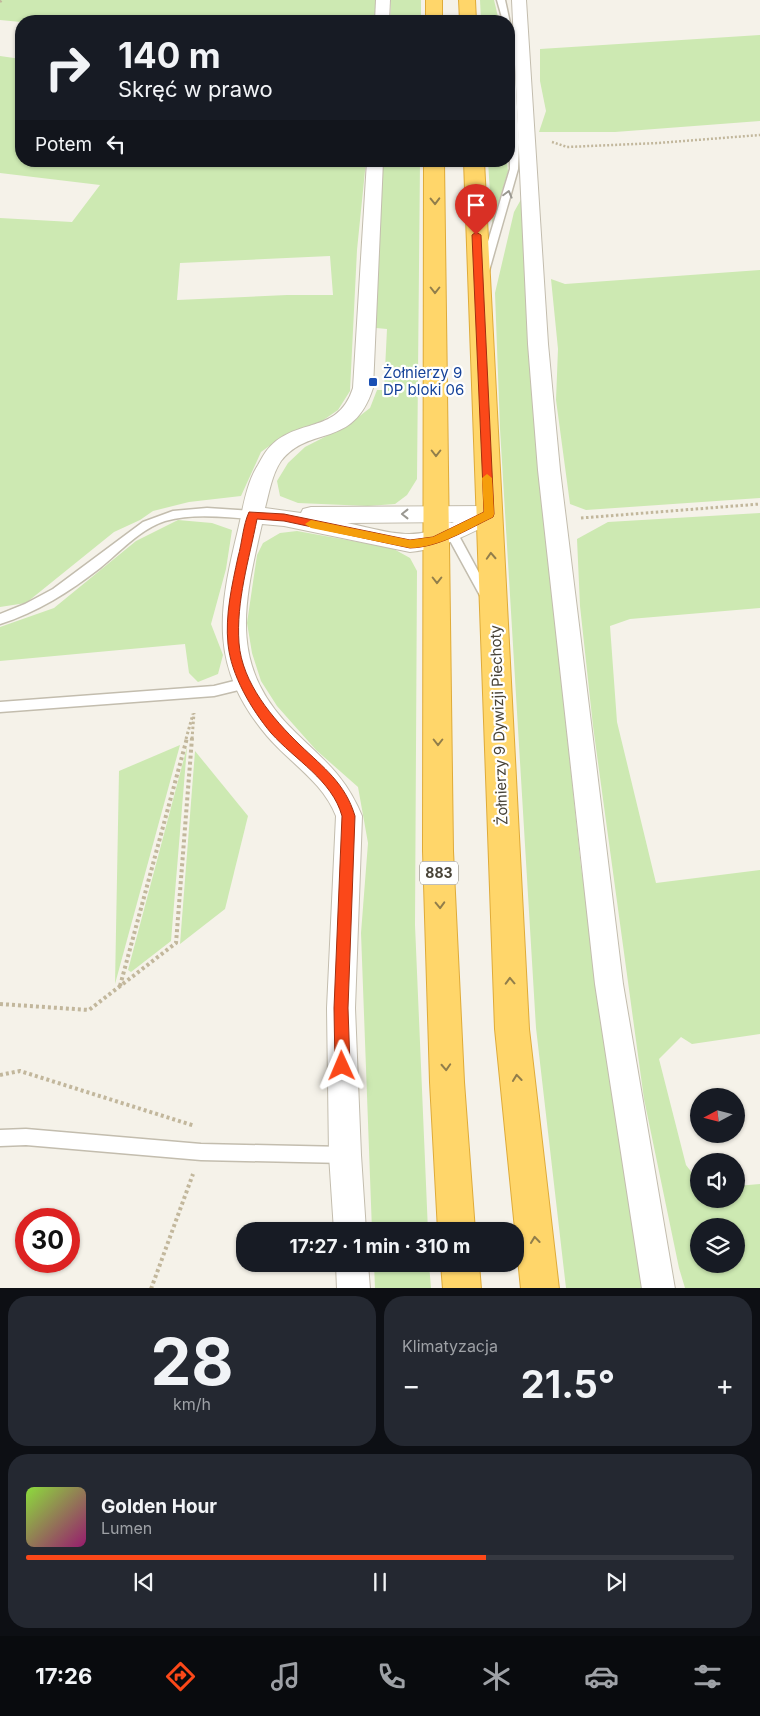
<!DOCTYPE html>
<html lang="pl">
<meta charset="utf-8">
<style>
:root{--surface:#171b24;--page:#242831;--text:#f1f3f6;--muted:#9ea1a6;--line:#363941;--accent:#fb4819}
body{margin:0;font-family:Inter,sans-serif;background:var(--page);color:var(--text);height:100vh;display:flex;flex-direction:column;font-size:19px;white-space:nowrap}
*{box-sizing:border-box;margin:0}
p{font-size:16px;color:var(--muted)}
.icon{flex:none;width:28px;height:28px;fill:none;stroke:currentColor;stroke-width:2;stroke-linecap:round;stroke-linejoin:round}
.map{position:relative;height:1288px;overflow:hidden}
.sheet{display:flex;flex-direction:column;gap:8px;padding:8px;background:#0d0f14;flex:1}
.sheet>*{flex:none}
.banner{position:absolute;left:15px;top:15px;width:500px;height:152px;border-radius:20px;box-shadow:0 1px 4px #0004;background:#171b24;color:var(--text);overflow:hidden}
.needle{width:32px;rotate:263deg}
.fabs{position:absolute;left:690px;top:1088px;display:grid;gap:10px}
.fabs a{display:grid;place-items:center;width:55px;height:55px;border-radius:50%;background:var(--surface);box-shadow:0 1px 4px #0004;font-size:25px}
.speed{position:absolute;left:15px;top:1208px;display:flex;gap:10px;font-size:25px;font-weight:700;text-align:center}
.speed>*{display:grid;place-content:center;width:65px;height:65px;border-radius:50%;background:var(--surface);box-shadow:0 1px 4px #0004;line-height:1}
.speed .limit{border:8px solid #d22;background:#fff;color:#111}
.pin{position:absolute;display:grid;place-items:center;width:42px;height:42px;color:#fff;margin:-51px -21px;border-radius:50% 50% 50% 0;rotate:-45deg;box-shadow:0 0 5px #0007}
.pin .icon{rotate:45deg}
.me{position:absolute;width:55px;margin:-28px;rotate:359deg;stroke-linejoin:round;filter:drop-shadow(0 0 4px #0008)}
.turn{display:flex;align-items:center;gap:18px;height:105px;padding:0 20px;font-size:22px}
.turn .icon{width:65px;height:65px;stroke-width:2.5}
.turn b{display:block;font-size:35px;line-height:42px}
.then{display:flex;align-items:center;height:48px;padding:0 20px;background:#0003;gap:10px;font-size:19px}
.big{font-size:38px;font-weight:700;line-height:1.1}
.sheet .tile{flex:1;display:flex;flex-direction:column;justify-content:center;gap:8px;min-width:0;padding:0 18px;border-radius:20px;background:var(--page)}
.sheet .dial{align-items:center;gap:0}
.dial b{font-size:65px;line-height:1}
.song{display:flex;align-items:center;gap:15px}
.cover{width:60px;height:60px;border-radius:8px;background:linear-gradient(135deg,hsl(90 70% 55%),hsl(320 70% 35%))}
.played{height:5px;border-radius:2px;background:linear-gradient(90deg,var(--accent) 65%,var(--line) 65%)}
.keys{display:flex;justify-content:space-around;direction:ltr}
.heat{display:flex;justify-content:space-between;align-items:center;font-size:28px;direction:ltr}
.sheet .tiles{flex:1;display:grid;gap:8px;grid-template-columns:1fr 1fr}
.tile:last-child{grid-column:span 2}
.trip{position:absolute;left:236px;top:1222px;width:288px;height:50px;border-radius:20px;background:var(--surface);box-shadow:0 1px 4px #0004;font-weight:700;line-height:50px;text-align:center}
.tabs{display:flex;height:80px;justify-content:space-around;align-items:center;background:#090b0e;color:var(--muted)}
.tabs .icon{width:35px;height:35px}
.tabs .on{color:var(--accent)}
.tabs b{font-size:22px;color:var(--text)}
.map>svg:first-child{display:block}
.green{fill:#cde9b2;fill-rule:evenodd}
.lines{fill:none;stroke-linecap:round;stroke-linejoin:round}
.lane-casing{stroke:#c3bdae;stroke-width:3}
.street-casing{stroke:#c3bdae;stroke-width:2}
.highway-casing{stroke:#dfab39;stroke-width:2}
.path-far2{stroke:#c2b79c;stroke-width:2.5;stroke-dasharray:2 2;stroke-linecap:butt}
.path-far1{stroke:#c2b79c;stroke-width:3;stroke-dasharray:2.5 2.5;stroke-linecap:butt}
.path{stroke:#c2b79c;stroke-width:4;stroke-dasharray:3 3;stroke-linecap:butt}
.lane{fill:#fff;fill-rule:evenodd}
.street{fill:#fff;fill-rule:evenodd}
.highway{fill:#ffd66a;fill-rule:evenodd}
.oneway{stroke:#9a9891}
.oneway2{stroke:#917e4b}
.route{fill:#fb4819;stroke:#a32f10}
.slow{fill:#f59e0b}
.transit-dot{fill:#1a4fb4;stroke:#fff;stroke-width:2}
.labels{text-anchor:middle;stroke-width:4.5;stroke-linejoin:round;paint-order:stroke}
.shield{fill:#fff;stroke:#7f7b73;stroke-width:1}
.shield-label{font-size:14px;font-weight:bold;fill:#484337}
.transit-label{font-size:15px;fill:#164399;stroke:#fff;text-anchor:start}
.street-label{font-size:15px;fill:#484337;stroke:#fff}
</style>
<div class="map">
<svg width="760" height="1289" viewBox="0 0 760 1289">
<rect width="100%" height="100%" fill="#f5f2e9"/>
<g class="green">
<path d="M0,0H376L374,21L21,22L0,20Z"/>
<path d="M391,0H421V21H390Z"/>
<path d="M480,0H494L499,21H481Z"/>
<path d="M760,35V121L615,132H539L546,111L540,81V49Z"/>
<path d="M0,56L21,59V161H366L357,250L350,391L338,410L322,421L286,434L261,452L241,496L189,502L153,511L140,520L114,532L26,603L0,607V218L72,222L100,185L0,173ZM330,256L333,295H287L177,300L180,263Z"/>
<path d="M383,161H420L417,479L407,495L395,504L368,506L298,503L280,496L277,481L288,463L305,447L348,425L370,408L377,390H384L387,329L376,328Z"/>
<path d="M488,161H507L508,171L492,224Z"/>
<path d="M524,194L529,330L552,593L581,867L617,1112L646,1288H566L536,1028L500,429L495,293L514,212Z"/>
<path d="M760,270V498L586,510L570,504L556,400L558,349L551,279L565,284Z"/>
<path d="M760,513V608L630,619L610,626L617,722L656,883L760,870V1034L692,1044L681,1037L659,1059L686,1165L699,1182V1199H736V1186L760,1184V1288H685L679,1268L644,1099L593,726L580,606L577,539L608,522ZM699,1226H736V1264H699Z"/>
<path d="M178,520L212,523L232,530L226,569L211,624L223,655L218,674L198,682L189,673L185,644L0,661V627L54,608L136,541Z"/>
<path d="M297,531L392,548L410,558L417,571L415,925L428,1231H372L361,933L368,843L358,787L316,750L277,706L261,681L252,653L247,623L257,555L263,543L280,533Z"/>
<path d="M180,745L115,984L119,771Z"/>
<path d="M187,747L171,941L131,972L128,970Z"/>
<path d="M195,751L248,816L225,909L180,944Z"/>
<path d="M374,1264H429L431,1288H375Z"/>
</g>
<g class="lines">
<defs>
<g id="lane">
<path d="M497,0H505L510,23L503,21Z"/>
<path d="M509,34L513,36L519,142L518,169L489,271L484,274L479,271L510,169Z"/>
<path d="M207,508L253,511L259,515L253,519C224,517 193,513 165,521C140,529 120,552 100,568C69,592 38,612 0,624V614L25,604L53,589L143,522L173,511Z"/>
<path d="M448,522L452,523L491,595L493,598L491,601H483L442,526Z"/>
<path d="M246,678L251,679L252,683L251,687L214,696L0,712V702L214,686Z"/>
<path d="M26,1129L201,1144L345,1147L351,1149L353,1155L351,1161L345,1163L201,1160L26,1145L0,1146V1130Z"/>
</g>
<g id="street">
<path d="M376,0H390L389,21H375Z"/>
<path d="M512,0H526L548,344L560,470L623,984L675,1289H642L595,984L538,470L528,344Z"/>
<path d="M367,161H383L373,388C353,450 310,424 281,461C272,474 269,493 265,508L301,513L303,509L311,507L489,506L497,508L500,514L497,520C469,534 442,549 410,552L284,526L262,524C243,607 228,668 296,733C326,762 346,777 362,816L355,1008L361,1155L366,1231H334L329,1155L327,1008L336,816C323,782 290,763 267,736C209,667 218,612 238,530C243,509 246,484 258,465C263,456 267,448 276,441C305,419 339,431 353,388ZM454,522C412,543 391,532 347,523Z"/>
<path d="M336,1264H368L370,1289H337Z"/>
</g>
<g id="highway">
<rect x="426" y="0" width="16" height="21"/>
<path d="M459,0H475L476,21H460Z"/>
<path d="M424,161H444L453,851L464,1082L475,1231H438L430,1082L423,851Z"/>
<path d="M464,161H484L529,1029L559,1289H521L495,1029Z"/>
<path d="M441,1264H479L481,1289H443Z"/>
</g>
</defs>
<use href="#lane" class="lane-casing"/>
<use href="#street" class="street-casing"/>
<use href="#highway" class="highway-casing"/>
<g class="path-far2">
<path d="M0,2L2,0"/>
<path d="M552,142L567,147L658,143L760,135"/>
</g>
<g class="path-far1">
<path d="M581,518L760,504"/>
<path d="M186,739L193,714"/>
<path d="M192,739L194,713"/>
</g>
<g class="path">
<path d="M120,986L187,738"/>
<path d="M0,1004L89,1010L176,943L192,738"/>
<path d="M0,1075L20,1071L195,1126"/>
<path d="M151,1289L193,1174"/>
</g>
<use href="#lane" class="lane"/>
<use href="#street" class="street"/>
<use href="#highway" class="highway"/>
</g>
<defs><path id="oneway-chevron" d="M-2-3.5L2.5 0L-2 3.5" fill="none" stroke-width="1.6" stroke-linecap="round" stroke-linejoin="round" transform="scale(1.25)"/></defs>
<g class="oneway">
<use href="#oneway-chevron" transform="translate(508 194) rotate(-75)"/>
<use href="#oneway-chevron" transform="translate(405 514) rotate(180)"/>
</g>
<g class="oneway2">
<use href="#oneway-chevron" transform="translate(435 201) rotate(89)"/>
<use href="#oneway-chevron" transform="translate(435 290) rotate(90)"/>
<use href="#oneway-chevron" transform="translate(436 453) rotate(90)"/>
<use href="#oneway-chevron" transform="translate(491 556) rotate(-93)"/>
<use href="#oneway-chevron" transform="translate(437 580) rotate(90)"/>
<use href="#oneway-chevron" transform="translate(438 742) rotate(90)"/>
<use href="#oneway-chevron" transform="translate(440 905) rotate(88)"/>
<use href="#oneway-chevron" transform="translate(510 981) rotate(-92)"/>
<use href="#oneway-chevron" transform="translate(446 1067) rotate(87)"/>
<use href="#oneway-chevron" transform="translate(517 1078) rotate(-96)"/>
<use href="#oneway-chevron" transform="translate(535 1240) rotate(-96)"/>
</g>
<path class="route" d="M476,232L481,235L494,514L493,517C466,530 440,547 410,548L284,521L257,519C249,560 236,601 239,643C242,683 273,719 300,745C324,768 345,783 355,816L348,1008L350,1066L347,1072L342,1074L337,1072L335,1066L334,1008L342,816C332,780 295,760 271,733C251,709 231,675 228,644C225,615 232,585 238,557C242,543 243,525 249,512L284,514L410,540L433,537L484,512L472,235Z"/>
<path class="slow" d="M487,474L492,478L494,514L493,517C466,530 440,547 410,548L311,528L305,524L311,520L410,540L433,537L484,512L482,478Z"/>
<rect class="transit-dot" x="368" y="377" width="10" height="10" rx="2.5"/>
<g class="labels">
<rect class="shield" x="420" y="861.5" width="38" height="23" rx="4"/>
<g class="shield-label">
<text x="439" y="878">883</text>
</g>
<g class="transit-label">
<text x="383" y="378">Żołnierzy 9<tspan x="383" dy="17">DP bloki 06</tspan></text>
</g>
<g class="street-label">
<text transform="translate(499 725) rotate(-92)" y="5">Żołnierzy 9 Dywizji Piechoty</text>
</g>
</g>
</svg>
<div class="fabs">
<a><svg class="needle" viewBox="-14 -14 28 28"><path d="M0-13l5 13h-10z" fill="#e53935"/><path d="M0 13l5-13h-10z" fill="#9ea1a6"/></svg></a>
<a><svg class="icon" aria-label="sound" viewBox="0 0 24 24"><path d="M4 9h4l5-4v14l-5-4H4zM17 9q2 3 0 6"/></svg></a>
<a><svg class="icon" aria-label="layers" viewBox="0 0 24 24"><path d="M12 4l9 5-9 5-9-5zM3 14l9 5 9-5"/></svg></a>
</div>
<div class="speed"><div class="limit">30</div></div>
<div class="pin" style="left:476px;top:235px;background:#d93025"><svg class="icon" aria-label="arrive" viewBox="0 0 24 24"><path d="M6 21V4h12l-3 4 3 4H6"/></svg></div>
<svg class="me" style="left:342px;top:1066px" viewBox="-20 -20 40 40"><path d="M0-17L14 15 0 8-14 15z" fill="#fb4819" stroke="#fff" stroke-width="4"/></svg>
<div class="trip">17:27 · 1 min · 310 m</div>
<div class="banner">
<div class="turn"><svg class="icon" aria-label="right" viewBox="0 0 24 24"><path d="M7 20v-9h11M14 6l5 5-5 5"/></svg><div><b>140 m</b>Skręć w prawo</div></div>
<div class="then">Potem<svg class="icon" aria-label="left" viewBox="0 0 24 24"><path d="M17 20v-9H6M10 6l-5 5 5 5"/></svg></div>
</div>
</div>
<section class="sheet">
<div class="tiles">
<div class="tile dial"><b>28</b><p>km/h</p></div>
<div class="tile"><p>Klimatyzacja</p>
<div class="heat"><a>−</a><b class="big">21.5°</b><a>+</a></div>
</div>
<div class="tile">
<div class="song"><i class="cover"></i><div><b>Golden Hour</b><p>Lumen</p></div></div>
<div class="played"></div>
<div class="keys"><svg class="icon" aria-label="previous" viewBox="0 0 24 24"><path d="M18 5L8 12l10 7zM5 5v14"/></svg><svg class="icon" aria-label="pause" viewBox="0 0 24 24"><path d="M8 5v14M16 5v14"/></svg><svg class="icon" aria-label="next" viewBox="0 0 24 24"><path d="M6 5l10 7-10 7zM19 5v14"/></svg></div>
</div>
</div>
</section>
<nav class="tabs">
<b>17:26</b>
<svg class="icon on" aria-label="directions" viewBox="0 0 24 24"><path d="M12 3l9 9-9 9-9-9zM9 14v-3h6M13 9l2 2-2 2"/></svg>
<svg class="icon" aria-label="music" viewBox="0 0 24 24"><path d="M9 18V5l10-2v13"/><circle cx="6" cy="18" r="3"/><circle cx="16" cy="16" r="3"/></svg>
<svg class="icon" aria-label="phone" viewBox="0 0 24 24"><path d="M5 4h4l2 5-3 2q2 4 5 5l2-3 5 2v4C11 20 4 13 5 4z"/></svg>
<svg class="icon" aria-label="climate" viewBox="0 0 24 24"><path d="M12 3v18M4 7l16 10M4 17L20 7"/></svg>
<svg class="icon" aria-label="car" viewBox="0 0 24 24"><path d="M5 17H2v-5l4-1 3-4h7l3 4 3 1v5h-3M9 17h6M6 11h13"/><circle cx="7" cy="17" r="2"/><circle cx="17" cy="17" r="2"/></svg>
<svg class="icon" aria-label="filters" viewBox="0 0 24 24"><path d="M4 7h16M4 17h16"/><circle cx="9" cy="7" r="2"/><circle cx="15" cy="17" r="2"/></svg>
</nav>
